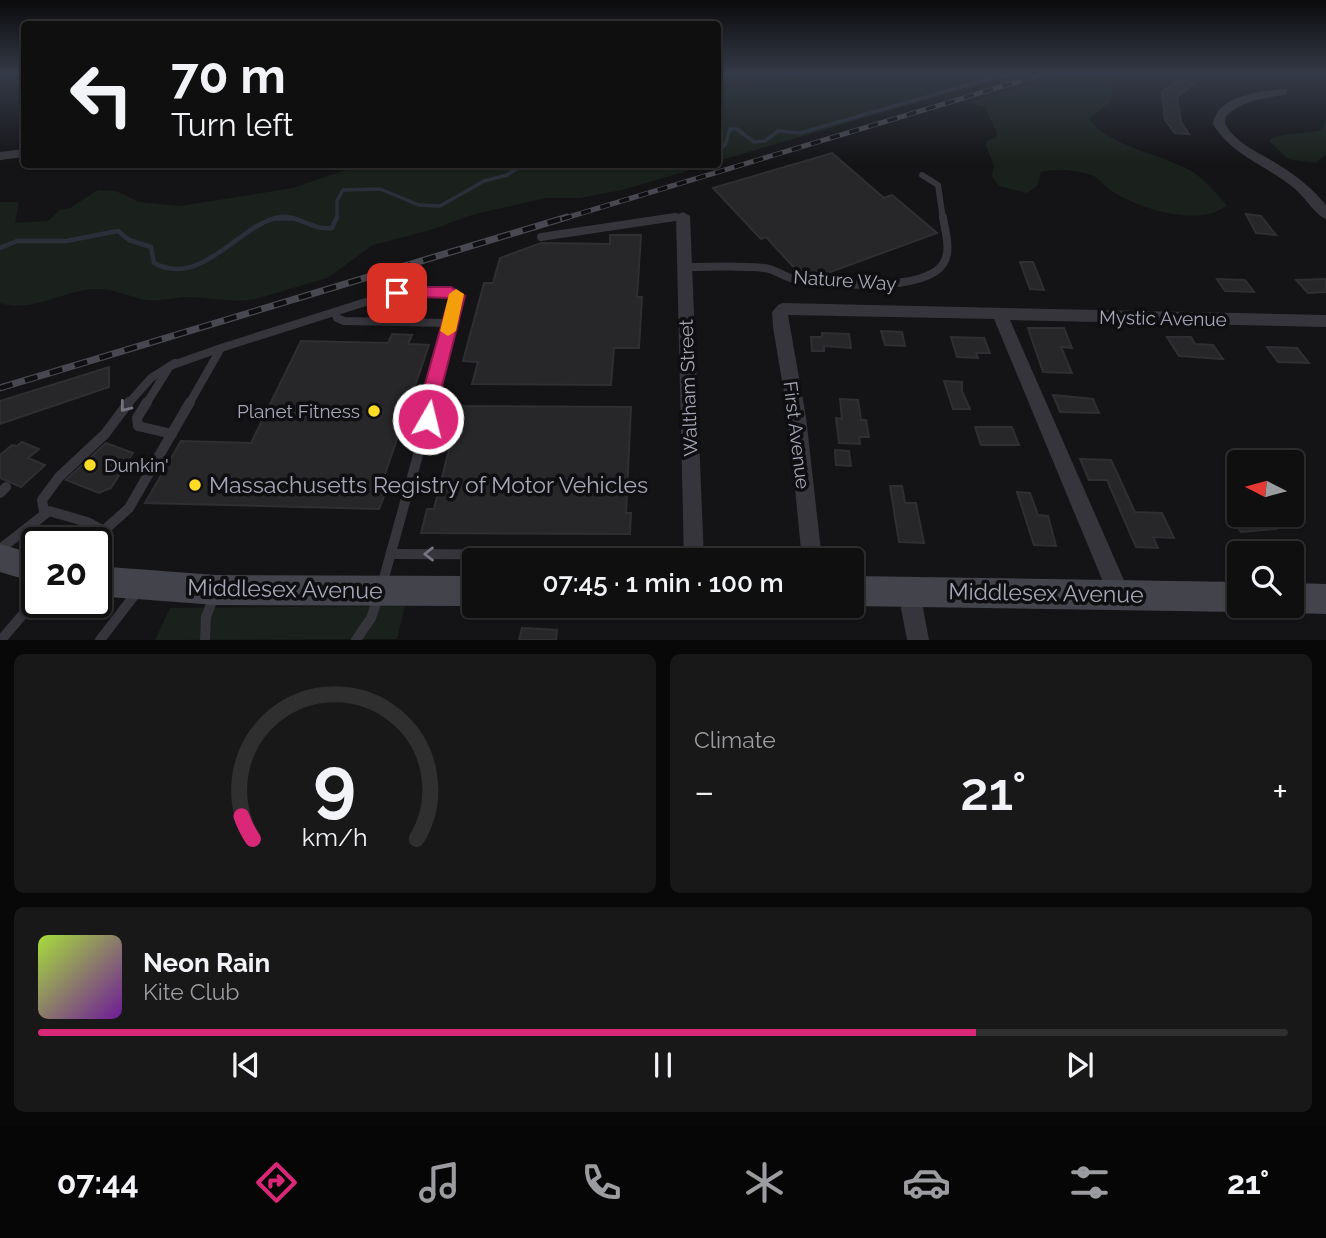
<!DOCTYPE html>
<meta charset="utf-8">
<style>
:root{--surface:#0f0f10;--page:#181819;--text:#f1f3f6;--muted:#9b9c9f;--line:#2f2f30;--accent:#db2777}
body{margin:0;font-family:Raleway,sans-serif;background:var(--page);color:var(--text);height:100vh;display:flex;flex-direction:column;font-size:26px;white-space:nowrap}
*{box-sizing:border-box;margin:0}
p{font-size:23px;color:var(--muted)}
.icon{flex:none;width:38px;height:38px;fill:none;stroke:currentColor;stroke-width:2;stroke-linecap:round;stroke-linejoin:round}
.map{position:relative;height:640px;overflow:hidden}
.panel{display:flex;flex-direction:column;gap:14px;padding:14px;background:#080809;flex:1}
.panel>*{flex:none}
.guide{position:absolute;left:21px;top:21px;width:700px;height:147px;border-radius:7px;box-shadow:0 2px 5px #0004,0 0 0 2px var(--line);background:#0f0f10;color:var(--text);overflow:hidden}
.needle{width:46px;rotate:276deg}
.tools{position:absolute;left:1227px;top:450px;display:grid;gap:14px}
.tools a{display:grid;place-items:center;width:77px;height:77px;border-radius:7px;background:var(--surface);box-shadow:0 2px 5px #0004,0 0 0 2px var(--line);font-size:35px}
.speed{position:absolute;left:21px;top:527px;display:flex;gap:14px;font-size:35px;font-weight:700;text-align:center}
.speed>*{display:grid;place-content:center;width:91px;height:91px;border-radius:50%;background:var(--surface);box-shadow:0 2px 5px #0004,0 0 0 2px var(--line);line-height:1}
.speed .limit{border:4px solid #111;border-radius:10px;background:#fff;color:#111}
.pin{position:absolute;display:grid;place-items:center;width:60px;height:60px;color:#fff;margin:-30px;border-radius:14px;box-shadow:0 4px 10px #0006}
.me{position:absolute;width:77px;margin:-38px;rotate:8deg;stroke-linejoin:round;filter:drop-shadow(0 0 5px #0008)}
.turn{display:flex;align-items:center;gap:24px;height:147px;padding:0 35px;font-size:32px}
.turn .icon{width:91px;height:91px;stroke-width:2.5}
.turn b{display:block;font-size:49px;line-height:60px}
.big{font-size:52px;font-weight:600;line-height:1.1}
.panel .tile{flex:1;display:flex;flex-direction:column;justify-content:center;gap:10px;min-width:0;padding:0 24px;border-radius:10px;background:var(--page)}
.panel .dial{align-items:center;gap:0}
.dial svg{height:182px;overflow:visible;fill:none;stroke:var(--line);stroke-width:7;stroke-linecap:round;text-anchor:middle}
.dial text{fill:var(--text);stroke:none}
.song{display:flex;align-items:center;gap:21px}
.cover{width:84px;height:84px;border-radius:10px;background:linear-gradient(135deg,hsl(80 70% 55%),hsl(280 70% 35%))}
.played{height:7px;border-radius:4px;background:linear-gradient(90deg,var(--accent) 75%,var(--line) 75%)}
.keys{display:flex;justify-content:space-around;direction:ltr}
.heat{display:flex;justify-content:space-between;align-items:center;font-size:38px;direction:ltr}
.panel .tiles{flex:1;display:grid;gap:14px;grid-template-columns:1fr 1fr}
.tile:last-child{grid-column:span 2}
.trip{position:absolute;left:462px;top:548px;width:402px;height:70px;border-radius:7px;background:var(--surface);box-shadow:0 2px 5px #0004,0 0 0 2px var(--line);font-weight:600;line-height:70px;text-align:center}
.menu{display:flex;height:112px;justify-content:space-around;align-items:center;background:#060606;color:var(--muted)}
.menu .icon{width:49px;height:49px}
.menu .selected{color:var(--accent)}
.menu b{font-size:32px;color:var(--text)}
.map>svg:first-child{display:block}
.green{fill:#1a211c}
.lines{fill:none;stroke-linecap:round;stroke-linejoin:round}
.stream-far1{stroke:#29303a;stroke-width:3.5}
.stream{stroke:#29303a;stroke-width:4.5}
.building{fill:#27272a;stroke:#2f2e32;stroke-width:2}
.service-far2{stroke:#35353b;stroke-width:6}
.service-far1{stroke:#35353b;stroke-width:8}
.service{stroke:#35353b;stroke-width:10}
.minor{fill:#35353b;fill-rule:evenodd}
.secondary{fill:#43434b;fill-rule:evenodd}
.rail-far1-casing{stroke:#484850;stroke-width:5}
.rail-casing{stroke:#484850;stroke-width:7}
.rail-far1{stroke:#0f0f11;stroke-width:3.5;stroke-dasharray:10;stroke-linecap:butt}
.rail{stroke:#0f0f11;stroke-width:4.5;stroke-dasharray:13;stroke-linecap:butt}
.oneway{stroke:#73747f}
.route{fill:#db2777;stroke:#8e194d;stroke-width:2}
.slow{fill:#f59e0b}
.poi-dot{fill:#fddc25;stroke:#0f0f11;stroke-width:2.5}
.labels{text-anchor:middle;stroke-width:7;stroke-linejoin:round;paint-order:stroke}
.street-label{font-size:19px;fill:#a5a7b7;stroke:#0f0f11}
.poi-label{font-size:19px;fill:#a5a7b7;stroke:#0f0f11;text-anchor:end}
.near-poi-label{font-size:23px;fill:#a5a7b7;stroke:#0f0f11;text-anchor:start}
.near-street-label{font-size:23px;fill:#a5a7b7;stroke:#0f0f11}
</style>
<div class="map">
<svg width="1326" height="640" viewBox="0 0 1326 640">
<rect width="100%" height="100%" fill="#141416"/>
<g class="green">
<path d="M790,74H1015L718,161V91Z"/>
<path d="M1064,74H1133L1113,86L1111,101L1089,119C1105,145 1164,155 1191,171C1205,179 1216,194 1227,205C1201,228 1141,209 1115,193C1107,189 1101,180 1094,176C1079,170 1056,168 1041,172L1037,186L1027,193L999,186L992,176L994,166L986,145L987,141L998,136L985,107L970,102Z"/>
<path d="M1326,119V154L1316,163L1288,159L1269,141C1276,133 1307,134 1321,130Z"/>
<path d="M363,164L707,165L622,190L580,198H545L475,214L427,231L373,245L327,278L255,299C233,303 212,298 190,297C175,297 156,303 141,299C126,295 112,288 94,289C62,291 32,313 0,303V202H19L15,223L48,221L60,210L70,208L98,190L116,191L139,202L180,206L293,188Z"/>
<path d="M405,606L397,639L155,640L170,608Z"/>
</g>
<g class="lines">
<g class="stream-far1">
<path d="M718,150L725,145L730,129H737L754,142L765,141L778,131L800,133L1006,74"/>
<path d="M274,219H293"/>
<path d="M337,219V201L343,190L380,189L419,205L440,206L484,181L507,175L524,164"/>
</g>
<path class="stream" d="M0,248L17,241H66L118,231L129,240L151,247L154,263C202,289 240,223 280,217C299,215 313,231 332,228L337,217"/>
</g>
<g class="building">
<path d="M1179,79L1193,84L1177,97L1181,122L1189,134L1175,133L1165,120L1162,92Z"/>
<path d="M832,153L884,198L892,195L937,233L822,275L799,273L766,237L761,239L713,188Z"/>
<path d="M1246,214L1261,216L1276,235L1256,233Z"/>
<path d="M610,235H641L637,297H642L639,348H614L611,385L472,384L478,362L463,361L484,283H493L500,258L541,243L610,244Z"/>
<path d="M1020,262H1033L1044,290L1030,289Z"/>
<path d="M1217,279L1245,280L1254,292L1225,291Z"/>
<path d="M1326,279V292L1308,293L1296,280Z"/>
<path d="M1028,328H1064L1072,348L1061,347L1072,373L1043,372Z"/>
<path d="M881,331L902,332L905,346L885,345Z"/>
<path d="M822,333L849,334L851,348L824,346V351H812L811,337H822Z"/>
<path d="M392,334L412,335L408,344L429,345L381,486H388L379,509L145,503L181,441L251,443L301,341L388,343Z"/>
<path d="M951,337L984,338L990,353H976L978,358L957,357Z"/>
<path d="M1167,337H1191L1195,344L1213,345L1223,359L1179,356Z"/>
<path d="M1267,347L1297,348L1309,363L1278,362Z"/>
<path d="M109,367V387L0,424V401Z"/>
<path d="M944,381L962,382V391L970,409H953Z"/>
<path d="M1053,395L1093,399L1099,413L1060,412Z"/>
<path d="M840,399L858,400L861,420H866L869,437H859L860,444L839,443L836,418L842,419Z"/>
<path d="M460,406L631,407L626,513H631L630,534L421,533L427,509H434Z"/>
<path d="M975,427H1012L1019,445H981Z"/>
<path d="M22,442L39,449L28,458L45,465L21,487L0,478V455L12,445L17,446Z"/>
<path d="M106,443L133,453L111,488L99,493L66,480Z"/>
<path d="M835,450L849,451L851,466L836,465Z"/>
<path d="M1080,459L1111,460L1135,512L1162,513L1174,538L1153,537L1158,548L1136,547L1107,480H1089Z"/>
<path d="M890,486H902L905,503H916L924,543L899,542Z"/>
<path d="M1017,492L1030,493L1038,515L1048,516L1056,546L1034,545Z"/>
<path d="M1265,514L1276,529L1241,532L1229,516Z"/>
<path d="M522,628L557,630L556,640H519Z"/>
</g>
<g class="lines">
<g class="service-far2">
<path d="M922,175L938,185L943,219"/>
<path d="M663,219L683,216"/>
</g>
<g class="service-far1">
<path d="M541,237L675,217"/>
<path d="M684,267C710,267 738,265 764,268C775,269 784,277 794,279C826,285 924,293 943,264C952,251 945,232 943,217"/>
<path d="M335,312L337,318L344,321L450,323"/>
<path d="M128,404L151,378L175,363"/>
<path d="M146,404L170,366L221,348"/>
<path d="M189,404L221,348L394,293L453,292L457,298L429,404"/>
</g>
<g class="service">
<path d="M147,402L137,418L138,426L172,434"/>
<path d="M0,493L6,487"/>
<path d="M44,512L42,500L59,477L105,434L129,402"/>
<path d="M91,542L129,508L190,402"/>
<path d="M0,549L49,511L87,522L104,531"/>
<path d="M391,554L694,555"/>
<path d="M382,585L428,419L429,402"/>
<path d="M1,640L37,598"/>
<path d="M100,640L137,592"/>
<path d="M205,640L206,617L214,596"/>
<path d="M356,640L371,618L378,597"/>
</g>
<g class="minor">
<path d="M1283,89L1287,90V94C1265,99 1243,99 1226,116L1225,124C1237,145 1259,152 1279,165C1297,176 1313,189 1326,205V219C1315,215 1305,197 1295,189C1268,166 1231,155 1213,124C1217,95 1260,92 1283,89Z"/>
<path d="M24,149V157L0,160V152Z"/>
<path d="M683,212L690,216L704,560H684L676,216Z"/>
<path d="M783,303L1326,315V327L1010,320L1130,594L1127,601L1119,604L1111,601L994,319L788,315L806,417L822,560H802L788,417L773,327L772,312L778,305Z"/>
<path d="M909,582L917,585L920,592L929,640H907L898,592L901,585Z"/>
</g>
<g class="secondary">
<path d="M0,544L37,555V583L0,572Z"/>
<path d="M96,566L216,575L474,576L475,606L216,605L96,596Z"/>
<path d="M852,576L1239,582V606H1251L1239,612L852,606Z"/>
<path d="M1292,583L1326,584V614L1292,613L1281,609L1280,606H1292Z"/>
</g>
<defs>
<path id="rail-far1" d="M562,219L1043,74"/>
<path id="rail" d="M0,388L567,217"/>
</defs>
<use href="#rail-far1" class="rail-far1-casing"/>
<use href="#rail" class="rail-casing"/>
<use href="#rail-far1" class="rail-far1"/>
<use href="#rail" class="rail"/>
</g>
<defs><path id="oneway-chevron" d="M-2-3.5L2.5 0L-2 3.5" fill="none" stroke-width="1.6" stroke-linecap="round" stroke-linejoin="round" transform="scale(1.75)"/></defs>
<g class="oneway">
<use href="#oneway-chevron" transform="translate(125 407) rotate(128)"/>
<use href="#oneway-chevron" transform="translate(429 554) rotate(-180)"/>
</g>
<linearGradient id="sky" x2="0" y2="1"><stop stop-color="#0b0b0c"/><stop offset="0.45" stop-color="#343a47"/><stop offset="1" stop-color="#343a47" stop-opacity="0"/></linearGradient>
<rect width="1326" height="163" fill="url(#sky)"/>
<path class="route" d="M397,287H451L465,296L438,402L435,424L428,426L422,424L419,419L420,402L449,298L392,296L390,293L392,289Z"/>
<path class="slow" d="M456,289L464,294L456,331L448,336L440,331L449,294Z"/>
<g class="poi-dot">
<circle cx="374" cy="411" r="7"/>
<circle cx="90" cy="465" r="7"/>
<circle cx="195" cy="485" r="7"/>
</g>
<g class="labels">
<g class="street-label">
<text transform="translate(845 280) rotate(4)" y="7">Nature Way</text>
<text transform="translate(1163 318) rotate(1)" y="7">Mystic Avenue</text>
<text transform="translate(688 388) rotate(-92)" y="7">Waltham Street</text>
<text transform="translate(797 435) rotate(83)" y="7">First Avenue</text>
</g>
<g class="poi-label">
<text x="360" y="418">Planet Fitness</text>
<text x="104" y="472" text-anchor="start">Dunkin'</text>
</g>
<g class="near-poi-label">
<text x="209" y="493">Massachusetts Registry of Motor Vehicles</text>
</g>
<g class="near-street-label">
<text transform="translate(285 589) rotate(1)" y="8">Middlesex Avenue</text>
<text transform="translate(1046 593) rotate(1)" y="8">Middlesex Avenue</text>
</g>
</g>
</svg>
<div class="tools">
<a><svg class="needle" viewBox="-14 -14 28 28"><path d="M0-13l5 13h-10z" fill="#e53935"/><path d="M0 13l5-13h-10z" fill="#9b9c9f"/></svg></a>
<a><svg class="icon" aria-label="search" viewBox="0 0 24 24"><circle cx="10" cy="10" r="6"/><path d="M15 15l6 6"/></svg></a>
</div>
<div class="speed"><div class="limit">20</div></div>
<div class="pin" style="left:397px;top:293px;background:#d93025"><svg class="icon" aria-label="arrive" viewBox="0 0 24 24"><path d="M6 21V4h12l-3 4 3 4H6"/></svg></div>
<svg class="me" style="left:428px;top:419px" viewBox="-20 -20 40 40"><circle r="17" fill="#db2777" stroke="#fff" stroke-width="3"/><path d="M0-11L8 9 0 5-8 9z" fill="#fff"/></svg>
<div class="trip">07:45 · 1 min · 100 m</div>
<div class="guide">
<div class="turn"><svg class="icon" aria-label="left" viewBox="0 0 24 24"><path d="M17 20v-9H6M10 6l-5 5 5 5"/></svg><div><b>70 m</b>Turn left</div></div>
</div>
</div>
<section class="panel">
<div class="tiles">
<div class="tile dial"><svg viewBox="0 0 100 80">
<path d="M14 69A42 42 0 1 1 86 69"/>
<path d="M14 69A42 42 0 0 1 9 59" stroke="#db2777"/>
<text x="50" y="56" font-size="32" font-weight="700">9</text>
<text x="50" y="72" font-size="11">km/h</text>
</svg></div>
<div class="tile"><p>Climate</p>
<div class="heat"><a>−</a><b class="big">21°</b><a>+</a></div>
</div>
<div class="tile">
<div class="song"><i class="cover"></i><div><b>Neon Rain</b><p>Kite Club</p></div></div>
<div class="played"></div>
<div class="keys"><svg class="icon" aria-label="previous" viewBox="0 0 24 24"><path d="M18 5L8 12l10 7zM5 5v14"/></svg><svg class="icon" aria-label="pause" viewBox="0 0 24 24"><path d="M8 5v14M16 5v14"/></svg><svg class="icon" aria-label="next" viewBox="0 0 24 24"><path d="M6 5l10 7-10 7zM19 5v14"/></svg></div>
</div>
</div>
</section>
<nav class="menu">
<b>07:44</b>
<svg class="icon selected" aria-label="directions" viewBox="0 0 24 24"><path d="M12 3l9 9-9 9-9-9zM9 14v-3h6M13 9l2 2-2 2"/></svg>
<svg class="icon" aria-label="music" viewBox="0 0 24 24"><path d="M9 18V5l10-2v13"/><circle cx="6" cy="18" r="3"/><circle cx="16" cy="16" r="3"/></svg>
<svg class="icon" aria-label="phone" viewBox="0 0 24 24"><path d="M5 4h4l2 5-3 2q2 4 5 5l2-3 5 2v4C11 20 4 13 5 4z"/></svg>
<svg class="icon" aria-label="climate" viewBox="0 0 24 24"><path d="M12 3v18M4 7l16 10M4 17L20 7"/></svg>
<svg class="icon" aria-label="car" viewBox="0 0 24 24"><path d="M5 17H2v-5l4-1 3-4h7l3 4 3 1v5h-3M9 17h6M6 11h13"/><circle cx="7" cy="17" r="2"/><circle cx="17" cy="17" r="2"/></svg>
<svg class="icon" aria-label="filters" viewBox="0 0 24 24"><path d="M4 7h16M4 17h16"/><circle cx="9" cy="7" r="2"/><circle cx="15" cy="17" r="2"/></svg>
<b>21°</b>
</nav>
